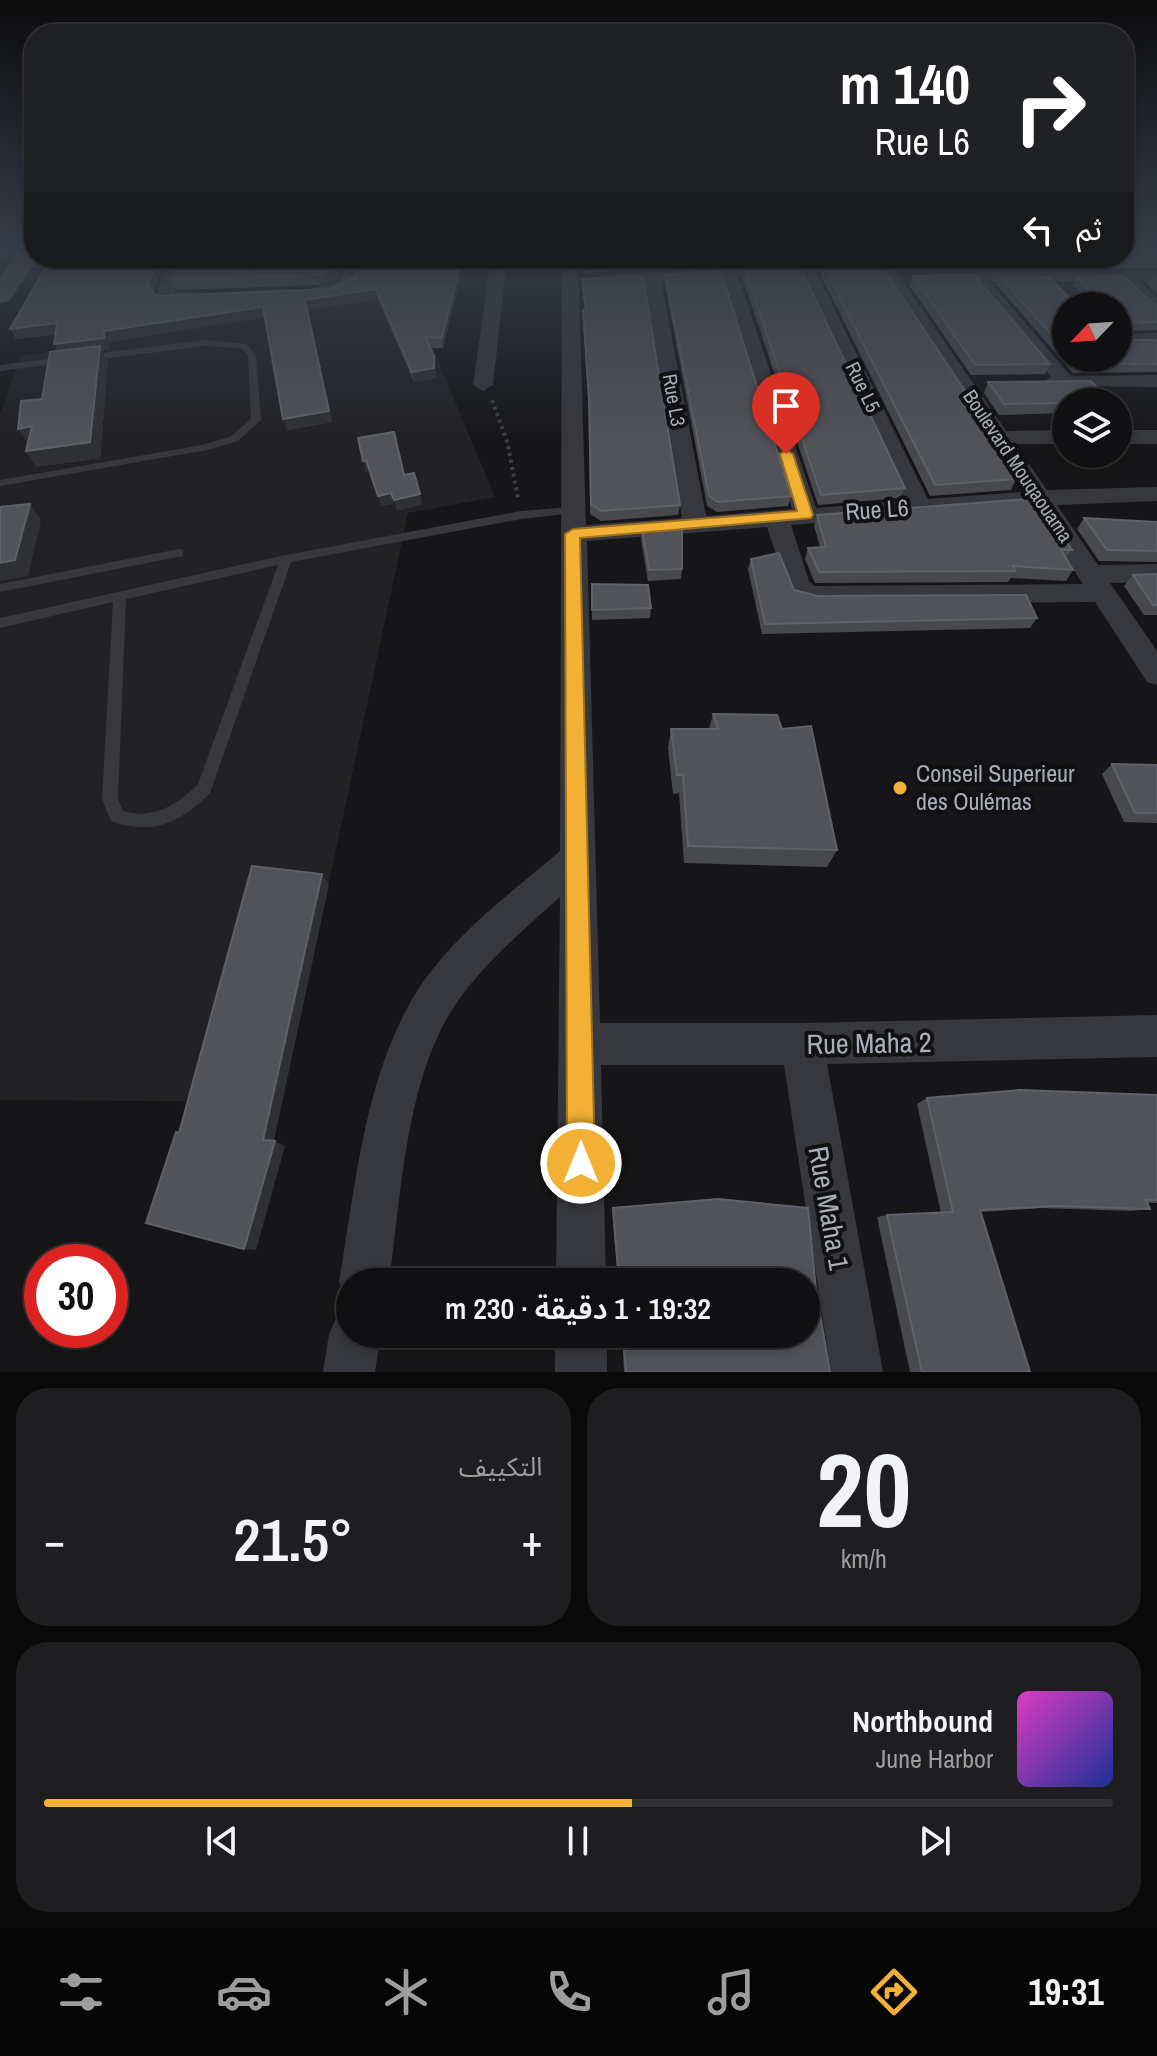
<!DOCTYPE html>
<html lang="ar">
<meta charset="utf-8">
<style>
:root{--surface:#101012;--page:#1e1e20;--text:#f1f3f6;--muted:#9c9d9f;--line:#303032;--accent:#f2b134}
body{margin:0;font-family:"Archivo Narrow","Noto Sans Arabic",sans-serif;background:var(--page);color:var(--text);direction:rtl;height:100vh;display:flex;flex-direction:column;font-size:30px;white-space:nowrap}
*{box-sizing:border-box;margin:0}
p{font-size:26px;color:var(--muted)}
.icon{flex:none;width:44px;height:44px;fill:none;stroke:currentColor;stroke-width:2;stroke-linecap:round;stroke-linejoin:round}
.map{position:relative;height:1372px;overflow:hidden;direction:ltr}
.sheet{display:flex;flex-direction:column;gap:16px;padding:16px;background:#09090a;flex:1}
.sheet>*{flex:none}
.banner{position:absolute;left:24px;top:24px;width:1110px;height:244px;border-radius:32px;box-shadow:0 4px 12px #0003,0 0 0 2px var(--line);direction:rtl;background:#202124;color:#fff;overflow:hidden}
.needle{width:52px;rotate:245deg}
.tools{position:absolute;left:1052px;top:292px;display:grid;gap:16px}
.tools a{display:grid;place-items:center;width:80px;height:80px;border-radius:50%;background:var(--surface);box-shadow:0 4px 12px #0003,0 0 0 2px var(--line);font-size:40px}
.speed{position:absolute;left:24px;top:1244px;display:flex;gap:16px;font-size:40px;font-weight:700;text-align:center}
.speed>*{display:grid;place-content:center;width:104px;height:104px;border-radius:50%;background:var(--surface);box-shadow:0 4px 12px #0003,0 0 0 2px var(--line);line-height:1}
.speed .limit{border:12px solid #d22;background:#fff;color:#111}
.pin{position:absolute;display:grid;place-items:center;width:68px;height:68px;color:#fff;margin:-82px -34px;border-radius:50% 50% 50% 0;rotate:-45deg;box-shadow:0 0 8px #0007}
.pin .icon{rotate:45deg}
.me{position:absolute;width:88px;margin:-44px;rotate:0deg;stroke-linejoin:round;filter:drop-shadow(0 0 6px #0008)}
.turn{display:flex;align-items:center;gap:28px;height:168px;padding:0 32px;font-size:36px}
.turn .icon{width:104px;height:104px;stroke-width:2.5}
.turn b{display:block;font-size:56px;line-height:68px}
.then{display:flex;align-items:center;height:76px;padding:0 32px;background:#0003;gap:16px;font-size:30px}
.big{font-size:60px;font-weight:600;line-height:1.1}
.sheet .tile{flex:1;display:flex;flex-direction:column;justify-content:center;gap:12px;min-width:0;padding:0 28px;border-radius:32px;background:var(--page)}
.sheet .dial{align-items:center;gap:0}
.dial b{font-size:104px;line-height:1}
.song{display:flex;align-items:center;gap:24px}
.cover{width:96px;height:96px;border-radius:12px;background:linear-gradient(135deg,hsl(310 70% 55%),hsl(230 70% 35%))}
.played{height:8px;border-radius:4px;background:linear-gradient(90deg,var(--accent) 55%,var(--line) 55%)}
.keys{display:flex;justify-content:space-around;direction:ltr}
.heat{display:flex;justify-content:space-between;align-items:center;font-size:44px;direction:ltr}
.sheet .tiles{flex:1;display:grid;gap:16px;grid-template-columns:1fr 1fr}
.tile:last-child{grid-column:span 2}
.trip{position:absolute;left:336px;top:1268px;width:484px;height:80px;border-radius:40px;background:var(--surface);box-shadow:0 4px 12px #0003,0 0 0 2px var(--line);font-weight:600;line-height:80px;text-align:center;direction:rtl}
.menu{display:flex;height:128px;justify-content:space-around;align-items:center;background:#060607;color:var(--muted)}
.menu .icon{width:56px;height:56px}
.menu .active{color:var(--accent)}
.menu b{font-size:36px;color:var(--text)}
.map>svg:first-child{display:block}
.built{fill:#222225}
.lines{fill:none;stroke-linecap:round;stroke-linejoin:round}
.path{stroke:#3d3f44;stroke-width:4;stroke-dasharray:3 4;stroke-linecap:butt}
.lane{fill:#37383d;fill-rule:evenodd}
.street{fill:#37383d;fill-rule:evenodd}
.secondary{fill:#45474d;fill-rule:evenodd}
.primary{fill:#53555c;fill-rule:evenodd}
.wall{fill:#47494d;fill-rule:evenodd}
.shaded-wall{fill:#2f3033}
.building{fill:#525359;stroke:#5f6168;stroke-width:2}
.route{fill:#f2b134;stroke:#9d7322;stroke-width:2}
.poi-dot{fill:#f2b134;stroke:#111113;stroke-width:3}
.labels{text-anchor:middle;stroke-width:8;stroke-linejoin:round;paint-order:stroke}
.far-street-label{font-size:20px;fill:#a8adb8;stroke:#111113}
.street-label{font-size:24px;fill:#a8adb8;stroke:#111113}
.poi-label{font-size:24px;fill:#a8adb8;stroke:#111113;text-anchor:start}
.near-street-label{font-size:28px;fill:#a8adb8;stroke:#111113}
</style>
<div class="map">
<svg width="1157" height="1372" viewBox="0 0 1157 1372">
<rect width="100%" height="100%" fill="#161618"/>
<path class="built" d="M410,294L495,497L408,513L282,1102L0,1100V414L21,356Z"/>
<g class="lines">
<path class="path" d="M492,400L507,441L518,498"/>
<g class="lane">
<path d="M205,340L247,344L256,355L261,420L238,441L207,450L0,486V480L202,445L230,437L251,419L248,355L241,348L205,346L87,361L83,358L87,355Z"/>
<path d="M66,357L69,358V362L0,371V365Z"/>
<path d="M571,507L575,509V513L521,519L291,562L210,793C181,823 151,836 111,821L102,799L113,602L0,628V618L286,555L521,511ZM278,565L198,784C177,805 153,820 123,811L118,799L126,599Z"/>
<path d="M179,549L183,550V556L0,592V584Z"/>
</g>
<g class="street">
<path d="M0,248H34V256L0,258Z"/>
<path d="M1124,248H1155L1148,253L1124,255Z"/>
<path d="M170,258H186L174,292L209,293L212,297L209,301H158L155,297Z"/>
<path d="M350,258H366L351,290L334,296L309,297L307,293L309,289L339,282Z"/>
<path d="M491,258H507L493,385L483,391L473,385Z"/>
<path d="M562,258H578L586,525L682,518L645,282H598L596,279L604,274L870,261L872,264L864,269L816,272L928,499L1023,492L871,258H887L1006,431L1066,430V444H1015L1047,490L1157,487V501L1057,505L1098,565L1157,564V582L1110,583L1157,651V685L1147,682L1095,602L814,604L793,599L788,590L767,527L587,541L600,1023H802L1157,1015V1057L827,1064L883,1372H831L784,1065H601L606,1282H556L560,897C521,932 478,968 450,1013C405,1088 401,1197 389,1282H350V1301L339,1282C356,1183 365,1067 423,982C460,930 512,892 560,851ZM800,272L905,501L816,508L738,276ZM722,277L792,509L706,516L661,281ZM1032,506L1083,584L814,586L809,581L791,525Z"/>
<path d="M1157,271V281H1139L1157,297V311L1151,310L1120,281L990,282L1071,376L1157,375V387L1046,386L1043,382L1051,377L972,283H935L927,278L935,273Z"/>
<path d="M1157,333V345L1118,346V334Z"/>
<rect x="1118" y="430" width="39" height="14"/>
<path d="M350,1310V1334H381L375,1372H323L329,1334L337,1316Z"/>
<rect x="555" y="1334" width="52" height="38"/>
</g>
<path class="secondary" d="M24,256L34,258H192L181,265L16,268L13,263L16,258Z"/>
<path class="primary" d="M21,248H34V258H38L9,301L0,303V278Z"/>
</g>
<g class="wall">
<path d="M1157,248V268L899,270L891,258H1124L1126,250Z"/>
<path d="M182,258H347L339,278L320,285L176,290L172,280Z"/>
<path d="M579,258H822L583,273Z"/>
<path d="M465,259L443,348H430L434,356L436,378L414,382L378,299L308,310L332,422L287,430L265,317L109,342V349L102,350L108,361L100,458L36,467L42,399L58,351L55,334L16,339L162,268L153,293L161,296L329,289L354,278Z"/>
<path d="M823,265L975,406L973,410L1016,479L1011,490L930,496L821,275Z"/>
<path d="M745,270L905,488L900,498L818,505L743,279Z"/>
<path d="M665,275L791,496L788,506L717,512L707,506L665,284Z"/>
<path d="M913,276L1050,364L1045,374L971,375L910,286Z"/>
<path d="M1151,276H1157V294L1147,284Z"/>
<path d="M1000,277L1072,300L1088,301L1073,285L1077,277L1157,305V330L1120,331L1121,340H1157V372L1073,373L997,285ZM1066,306L1118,358H1066Z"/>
<path d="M582,279L680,505L678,515L601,521L590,514L589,408L583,319V310H585Z"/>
<path d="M988,382L1066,402V413L999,415L984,393Z"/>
<path d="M817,515L1043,517L1072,550L1066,558L1073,570L1066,581L1011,578L1008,582L815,583L805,559L808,548L820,547L814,526Z"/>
<path d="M1084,518L1157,522V562L1099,561L1077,529Z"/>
<path d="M642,529L682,569L681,579L648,581L641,540Z"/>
<path d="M751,559L794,590L817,596L1037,618L1030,628L762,634L748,569Z"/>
<path d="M1157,574V615H1144L1124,586L1133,575Z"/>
<path d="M592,584L651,608L650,618L592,620Z"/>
<path d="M713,714L782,729L837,850L827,867L684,863L679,793L673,794L668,748L671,729H709Z"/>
<path d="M1112,764L1157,765V823L1124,822L1102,774Z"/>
<path d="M1157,1095V1203H1148L1150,1209L1131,1211L1041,1208L981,1212L1030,1372H910L877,1217L887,1215L941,1213L917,1104L927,1098Z"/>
<path d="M718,1199L808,1208L816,1290L830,1372H624L622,1334H806V1282H618L612,1210L613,1208Z"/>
</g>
<g class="shaded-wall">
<path d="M341,258H347L339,278L320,285L318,275Z"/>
<path d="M462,258H465V259L443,348L442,338Z"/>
<path d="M158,259L162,268L152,294L148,284Z"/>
<path d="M376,289L378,299L308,310L332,422L287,430L283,419L305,300Z"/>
<path d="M263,307L266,317L109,342V349L102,350L108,361L100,458L36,467L26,451L60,355L54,344L104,331Z"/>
<path d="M57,323L63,334L16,339L10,329Z"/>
<path d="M434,356L436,378L414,382L412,372Z"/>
<path d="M32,426L28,444L18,429Z"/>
<path d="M366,460L369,471L366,472L363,461Z"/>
<path d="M391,493L394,504L381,506L378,496Z"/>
<path d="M420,494L422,505L397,511L394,500Z"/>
<path d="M30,504L41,520L28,576L0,581V563Z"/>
<path d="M322,874L329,885L273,1145L263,1140Z"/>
<path d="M275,1141L285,1146L256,1250L244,1249Z"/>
</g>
<g class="building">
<path d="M1124,248L1126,250L1157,248V260L901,262L898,258H1124Z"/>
<path d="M182,258H341L336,268L318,275L172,280Z"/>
<path d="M363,258H462L442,338L425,337L434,356V368L412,372L376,289L305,300L329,411L283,419L263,307L104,331V338L54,344L57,323L10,329L47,265L158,259L148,284L153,293L161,296L329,289L354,278Z"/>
<path d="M581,258H697L583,265Z"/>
<path d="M879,262L975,406H970L1016,479L935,485L823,265Z"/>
<path d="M800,267L905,488L821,495L745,270Z"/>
<path d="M721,271L791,496L718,502L709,496L665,275Z"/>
<path d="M974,275L1050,364L975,365L913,276Z"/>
<path d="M643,276L680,505L601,511L591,504L589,399L583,310H586L582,279Z"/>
<path d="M1123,276L1154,304L1157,305V322L1123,323L1120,326L1121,340H1157V364H1078L1072,358H1118V306H1066V351L1000,277H1049L1072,300L1093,301L1095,296L1077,277Z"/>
<path d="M100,346L90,442L26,451L32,426L18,429L21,401L42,399L50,352Z"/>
<path d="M1091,381L1111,402H1066V403L1004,404L988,382Z"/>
<path d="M394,432L404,475L414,473L420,494L394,500L391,493L378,496L366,460L363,461L358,438Z"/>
<path d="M1028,499L1043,517L1050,518L1072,550H1061L1073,570L1013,566L1015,571L819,572L808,548L826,547L817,515Z"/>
<path d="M30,504L15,560L0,563V507Z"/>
<path d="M1084,518L1157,522V551L1107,550Z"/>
<path d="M682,526V569L649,570L642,529Z"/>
<path d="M779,553L794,590L817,596L1026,595L1037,618L765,624L751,559Z"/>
<path d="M1157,574V605H1153L1133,575Z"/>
<path d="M592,584L648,585L651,608L592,610Z"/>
<path d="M713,714L777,715L782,729L811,726L837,850L688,846L683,775H677L671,729H718Z"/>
<path d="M1112,764L1157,765V813H1135Z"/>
<path d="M252,866L322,874L263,1140L275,1141L244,1249L146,1223L176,1132L179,1133Z"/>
<path d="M1020,1090L1157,1095V1200H1146L1150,1209L1057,1206L980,1210L1030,1372H922L887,1215L953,1212L927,1098Z"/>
<path d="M718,1199L808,1208L816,1290L830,1372H626L623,1334H806V1282H619L613,1208Z"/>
</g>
<linearGradient id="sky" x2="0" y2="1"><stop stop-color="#0c0c0d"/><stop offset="0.56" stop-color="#363c48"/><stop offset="1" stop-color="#363c48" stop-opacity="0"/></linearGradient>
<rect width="1157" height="440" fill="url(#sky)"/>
<path class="route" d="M786,450L793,454L813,515L811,518L580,538L595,1163L591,1173L581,1177L571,1173L567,1163L565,534L573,529L797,511L780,454Z"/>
<circle class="poi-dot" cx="900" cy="788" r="8"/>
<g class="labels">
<g class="far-street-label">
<text transform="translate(863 387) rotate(64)" y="7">Rue L5</text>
<text transform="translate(674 400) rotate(80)" y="7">Rue L3</text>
<text transform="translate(1018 466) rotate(56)" y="7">Boulevard Mouqaouama</text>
</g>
<g class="street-label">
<text transform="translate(877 510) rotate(-4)" y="8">Rue L6</text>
</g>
<g class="poi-label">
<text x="916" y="782">Conseil Superieur<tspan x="916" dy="28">des Oulémas</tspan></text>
</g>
<g class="near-street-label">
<text transform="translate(869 1043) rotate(-1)" y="10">Rue Maha 2</text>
<text transform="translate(829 1208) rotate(80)" y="10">Rue Maha 1</text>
</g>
</g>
</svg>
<div class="tools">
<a><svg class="needle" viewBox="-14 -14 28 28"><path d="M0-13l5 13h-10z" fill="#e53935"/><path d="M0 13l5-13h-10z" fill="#9c9d9f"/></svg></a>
<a><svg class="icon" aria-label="layers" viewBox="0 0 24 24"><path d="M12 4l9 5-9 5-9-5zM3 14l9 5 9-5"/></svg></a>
</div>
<div class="speed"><div class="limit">30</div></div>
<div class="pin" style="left:786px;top:454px;background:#d93025"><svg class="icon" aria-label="arrive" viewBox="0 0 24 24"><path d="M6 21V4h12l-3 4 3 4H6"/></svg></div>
<svg class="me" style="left:581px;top:1163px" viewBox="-20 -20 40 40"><circle r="17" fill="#f2b134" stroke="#fff" stroke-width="3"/><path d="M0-11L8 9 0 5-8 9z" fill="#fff"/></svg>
<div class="trip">19:32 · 1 دقيقة · 230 m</div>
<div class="banner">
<div class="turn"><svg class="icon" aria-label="right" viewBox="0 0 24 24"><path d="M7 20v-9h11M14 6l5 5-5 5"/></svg><div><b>140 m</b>Rue L6</div></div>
<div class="then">ثم<svg class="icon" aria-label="left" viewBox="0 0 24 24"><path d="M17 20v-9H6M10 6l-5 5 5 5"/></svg></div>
</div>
</div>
<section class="sheet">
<div class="tiles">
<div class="tile dial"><b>20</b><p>km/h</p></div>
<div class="tile"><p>التكييف</p>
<div class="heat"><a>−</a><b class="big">21.5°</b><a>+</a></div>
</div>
<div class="tile">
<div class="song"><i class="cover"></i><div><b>Northbound</b><p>June Harbor</p></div></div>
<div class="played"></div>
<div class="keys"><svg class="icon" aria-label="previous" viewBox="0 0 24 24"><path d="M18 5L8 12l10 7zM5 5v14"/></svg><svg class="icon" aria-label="pause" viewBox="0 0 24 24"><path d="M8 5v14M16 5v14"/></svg><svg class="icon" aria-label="next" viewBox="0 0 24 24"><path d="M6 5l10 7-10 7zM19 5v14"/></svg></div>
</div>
</div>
</section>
<nav class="menu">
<b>19:31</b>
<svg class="icon active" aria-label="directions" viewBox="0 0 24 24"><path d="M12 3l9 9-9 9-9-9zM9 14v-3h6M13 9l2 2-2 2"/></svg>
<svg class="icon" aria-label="music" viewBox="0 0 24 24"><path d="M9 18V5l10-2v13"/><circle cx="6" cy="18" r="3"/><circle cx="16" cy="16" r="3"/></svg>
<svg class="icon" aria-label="phone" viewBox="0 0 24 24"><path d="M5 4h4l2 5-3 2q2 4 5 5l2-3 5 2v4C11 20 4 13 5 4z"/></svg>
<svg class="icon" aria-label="climate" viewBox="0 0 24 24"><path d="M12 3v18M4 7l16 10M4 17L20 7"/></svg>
<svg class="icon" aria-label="car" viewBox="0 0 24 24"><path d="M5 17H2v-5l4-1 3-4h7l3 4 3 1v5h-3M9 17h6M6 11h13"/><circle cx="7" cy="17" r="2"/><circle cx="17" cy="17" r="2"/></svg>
<svg class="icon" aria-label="filters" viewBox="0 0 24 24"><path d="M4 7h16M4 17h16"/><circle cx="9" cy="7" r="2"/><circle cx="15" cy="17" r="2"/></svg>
</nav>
